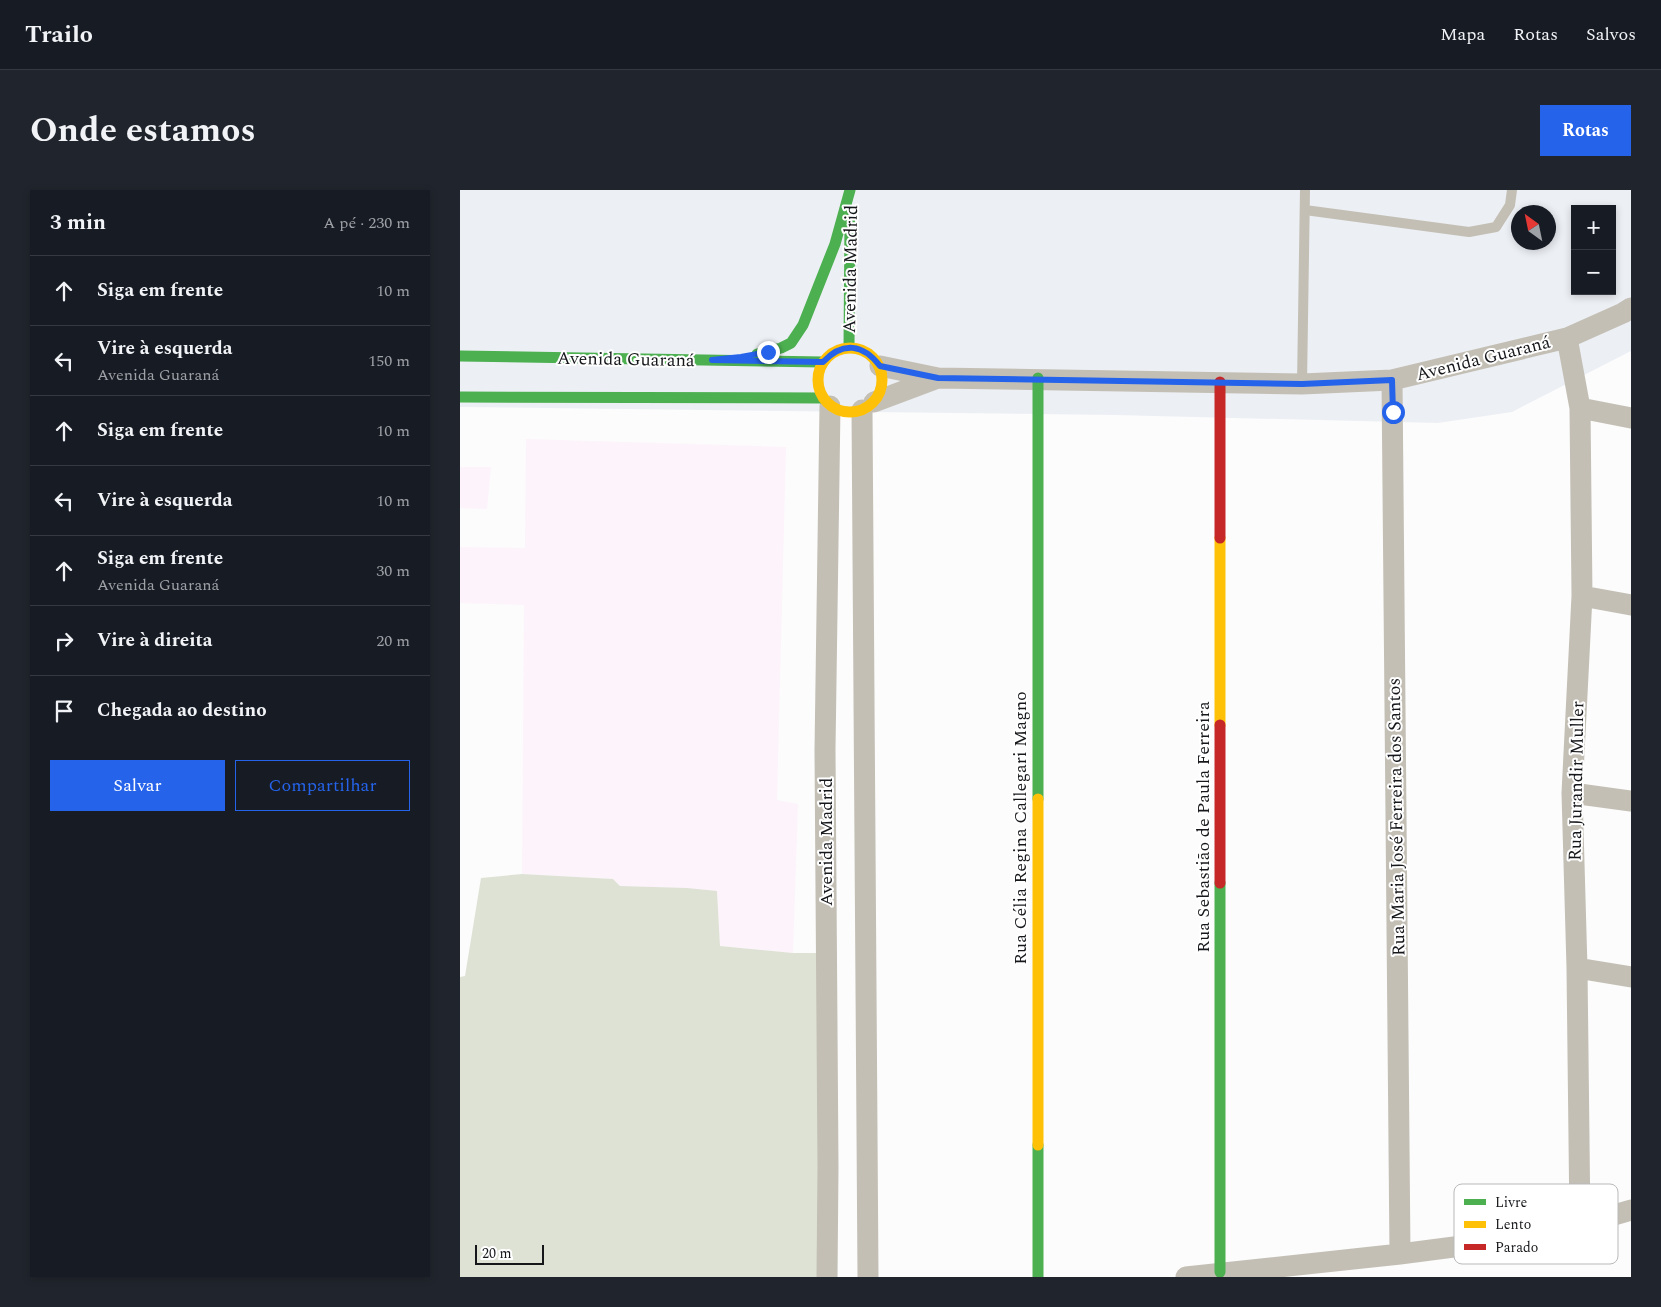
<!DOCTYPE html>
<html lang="pt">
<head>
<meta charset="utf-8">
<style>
  body { margin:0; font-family:Spectral,serif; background:#20242c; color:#f1f3f6 }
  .controls { position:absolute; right:15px; top:15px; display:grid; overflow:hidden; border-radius:0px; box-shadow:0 2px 8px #0003 }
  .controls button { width:45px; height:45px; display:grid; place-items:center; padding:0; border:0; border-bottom:1px solid #363941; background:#171b24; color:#f1f3f6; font:25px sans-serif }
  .compass { position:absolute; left:1051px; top:15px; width:45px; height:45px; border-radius:50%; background:#171b24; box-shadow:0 2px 8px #0003; rotate:327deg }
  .scale { position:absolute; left:15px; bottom:12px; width:69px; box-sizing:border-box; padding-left:5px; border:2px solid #16171a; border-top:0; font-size:14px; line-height:18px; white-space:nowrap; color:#16171a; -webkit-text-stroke:4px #fff; paint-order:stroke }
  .stop { position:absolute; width:15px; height:15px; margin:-11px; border:4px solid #2563eb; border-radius:50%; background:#fff }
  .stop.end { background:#2563eb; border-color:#fff; box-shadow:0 1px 5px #0008 }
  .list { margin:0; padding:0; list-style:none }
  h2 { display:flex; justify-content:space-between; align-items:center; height:65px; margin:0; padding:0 20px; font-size:21px }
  h2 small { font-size:16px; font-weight:400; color:#9ea1a6 }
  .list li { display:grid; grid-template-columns:32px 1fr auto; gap:15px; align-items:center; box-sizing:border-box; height:70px; padding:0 20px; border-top:1px solid #363941 }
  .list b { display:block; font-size:19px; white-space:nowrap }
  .list p { margin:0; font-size:16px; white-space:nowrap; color:#9ea1a6 }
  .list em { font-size:16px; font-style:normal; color:#9ea1a6 }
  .actions { display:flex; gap:10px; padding:15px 20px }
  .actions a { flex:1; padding:11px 0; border:1px solid #2563eb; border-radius:0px; text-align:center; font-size:18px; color:#2563eb }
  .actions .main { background:#2563eb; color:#fff }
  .icon { flex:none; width:28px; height:28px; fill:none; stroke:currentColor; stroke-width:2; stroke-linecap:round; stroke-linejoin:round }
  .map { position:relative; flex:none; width:1171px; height:1087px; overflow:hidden; border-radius:0px }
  header { display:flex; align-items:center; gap:30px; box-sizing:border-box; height:70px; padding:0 25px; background:#171b24; border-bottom:1px solid #363941 }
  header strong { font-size:24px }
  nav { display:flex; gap:28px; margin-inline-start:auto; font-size:18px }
  .intro { display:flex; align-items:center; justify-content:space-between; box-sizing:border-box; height:120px; padding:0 30px }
  h1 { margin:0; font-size:35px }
  .button { padding:12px 22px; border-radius:0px; background:#2563eb; color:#fff; font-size:18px; font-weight:700 }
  main { display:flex; gap:30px; padding:0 30px }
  aside { flex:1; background:#171b24; border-radius:0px; box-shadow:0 2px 8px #0003 }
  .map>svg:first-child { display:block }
</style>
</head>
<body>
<header>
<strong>Trailo</strong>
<nav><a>Mapa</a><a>Rotas</a><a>Salvos</a></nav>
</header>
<div class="intro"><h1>Onde estamos</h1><a class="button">Rotas</a></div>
<main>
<aside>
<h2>3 min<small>A pé · 230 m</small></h2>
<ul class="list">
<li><svg class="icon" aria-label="ahead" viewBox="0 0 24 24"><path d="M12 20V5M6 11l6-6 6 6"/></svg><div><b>Siga em frente</b></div><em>10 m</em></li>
<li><svg class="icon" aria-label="left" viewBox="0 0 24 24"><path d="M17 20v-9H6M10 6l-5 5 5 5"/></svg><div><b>Vire à esquerda</b><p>Avenida Guaraná</p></div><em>150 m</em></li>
<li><svg class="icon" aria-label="ahead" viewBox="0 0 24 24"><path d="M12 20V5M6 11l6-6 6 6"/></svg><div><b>Siga em frente</b></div><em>10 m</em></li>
<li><svg class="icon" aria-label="left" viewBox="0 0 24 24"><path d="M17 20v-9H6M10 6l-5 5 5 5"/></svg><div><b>Vire à esquerda</b></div><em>10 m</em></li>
<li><svg class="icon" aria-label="ahead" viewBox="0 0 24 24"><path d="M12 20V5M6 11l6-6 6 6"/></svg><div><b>Siga em frente</b><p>Avenida Guaraná</p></div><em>30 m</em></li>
<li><svg class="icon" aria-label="right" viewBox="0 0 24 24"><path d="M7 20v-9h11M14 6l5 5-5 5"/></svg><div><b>Vire à direita</b></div><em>20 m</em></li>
<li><svg class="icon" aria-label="arrive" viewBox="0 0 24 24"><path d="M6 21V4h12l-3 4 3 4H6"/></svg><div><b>Chegada ao destino</b></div></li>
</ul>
<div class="actions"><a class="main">Salvar</a><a>Compartilhar</a></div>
</aside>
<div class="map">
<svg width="1171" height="1087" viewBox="0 0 1171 1087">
  <rect width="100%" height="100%" fill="#fcfcfc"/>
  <path fill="#eceff4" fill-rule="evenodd" d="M0,0H1171V161L1052,222L978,233L655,225L0,217ZM1115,19H1152V101H1115ZM1058,22H1088V52H1058Z"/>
  <path fill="#fdf3fb" d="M66,249L326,257L317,610L338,614L333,763L260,756L257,701L226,702L211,698L160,696L153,689L62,684L64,415L0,413V357L65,358Z
    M0,277H31L27,319L0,318Z"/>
  <path fill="#dee2d5" d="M62,684L153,689L160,696L227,698L257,701L260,756L333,763H367L366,1087H0V787L5,786L21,688Z"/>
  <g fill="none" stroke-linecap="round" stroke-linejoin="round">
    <path stroke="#c3bfb5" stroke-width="10" d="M845,20L1009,42L1036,37L1050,15L1052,0
      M842,194L845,0"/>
    <path stroke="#c3bfb5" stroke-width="21" d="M1107,148L1120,218L1122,406L1112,603L1117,778L1120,1035
      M420,176L478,188L842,194L932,190L1107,148L1163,123L1171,118
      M932,190L940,1064
      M414,212L478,188
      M1120,218L1171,228
      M402,220L408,1087
      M1122,406L1171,415
      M1112,603L1171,611
      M1117,778L1171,787
      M367,1087L368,977L365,560L370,216
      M726,1087L940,1064L1071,1047L1120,1035L1171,1020"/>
    <path stroke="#4caf50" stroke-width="11" d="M389,157L390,31
      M297,164L321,158L331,153L343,135L375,54L390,0
      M0,166L363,172
      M578,188V609
      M0,207L363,208
      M760,693V1082
      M578,955V1087"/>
    <path stroke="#ffc107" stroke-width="11" d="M358 190a32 32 0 1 1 64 0a32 32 0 1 1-64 0Z
      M760,348V535
      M578,609V955"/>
    <path stroke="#c62828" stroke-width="11" d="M760,192V348
      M760,535V693"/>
  </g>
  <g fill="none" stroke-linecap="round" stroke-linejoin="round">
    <path stroke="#2563eb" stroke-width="6" d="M308,162L281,167L252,170L363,172C383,151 403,154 420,176L478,188L842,194L932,190L933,222"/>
  </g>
  <g text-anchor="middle" stroke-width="4" stroke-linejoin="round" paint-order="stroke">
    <g font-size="18" fill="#16171a" stroke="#fff">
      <text transform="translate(390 79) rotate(-89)" y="6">Avenida Madrid</text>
      <text transform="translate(1023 168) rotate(-14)" y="6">Avenida Guaraná</text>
      <text transform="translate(166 169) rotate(1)" y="6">Avenida Guaraná</text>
      <text transform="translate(1116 591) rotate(-89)" y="6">Rua Jurandir Muller</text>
      <text transform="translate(936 627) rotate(-91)" y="6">Rua Maria José Ferreira dos Santos</text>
      <text transform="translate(743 637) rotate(-90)" y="6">Rua Sebastião de Paula Ferreira</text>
      <text transform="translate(560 638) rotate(-90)" y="6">Rua Célia Regina Callegari Magno</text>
      <text transform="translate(366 652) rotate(-90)" y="6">Avenida Madrid</text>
    </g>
  </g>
  <rect x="994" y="994" width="164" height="80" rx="8" fill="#fff" stroke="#b9b9ba" stroke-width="1"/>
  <rect x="1004" y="1009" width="22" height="6" fill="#4caf50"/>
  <rect x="1004" y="1031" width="22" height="7" fill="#ffc107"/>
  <rect x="1004" y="1054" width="22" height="6" fill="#c62828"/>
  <g font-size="14" fill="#16171a">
    <text x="1035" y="1017">Livre</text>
    <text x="1035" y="1039">Lento</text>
    <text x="1035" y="1062">Parado</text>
  </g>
</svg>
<div class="controls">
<button>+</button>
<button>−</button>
</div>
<svg class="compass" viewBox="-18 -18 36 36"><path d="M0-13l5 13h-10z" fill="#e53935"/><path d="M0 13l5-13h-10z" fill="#9ea1a6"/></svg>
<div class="scale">20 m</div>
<div class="stop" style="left:933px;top:222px"></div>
<div class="stop end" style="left:308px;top:162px"></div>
</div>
</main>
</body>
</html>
